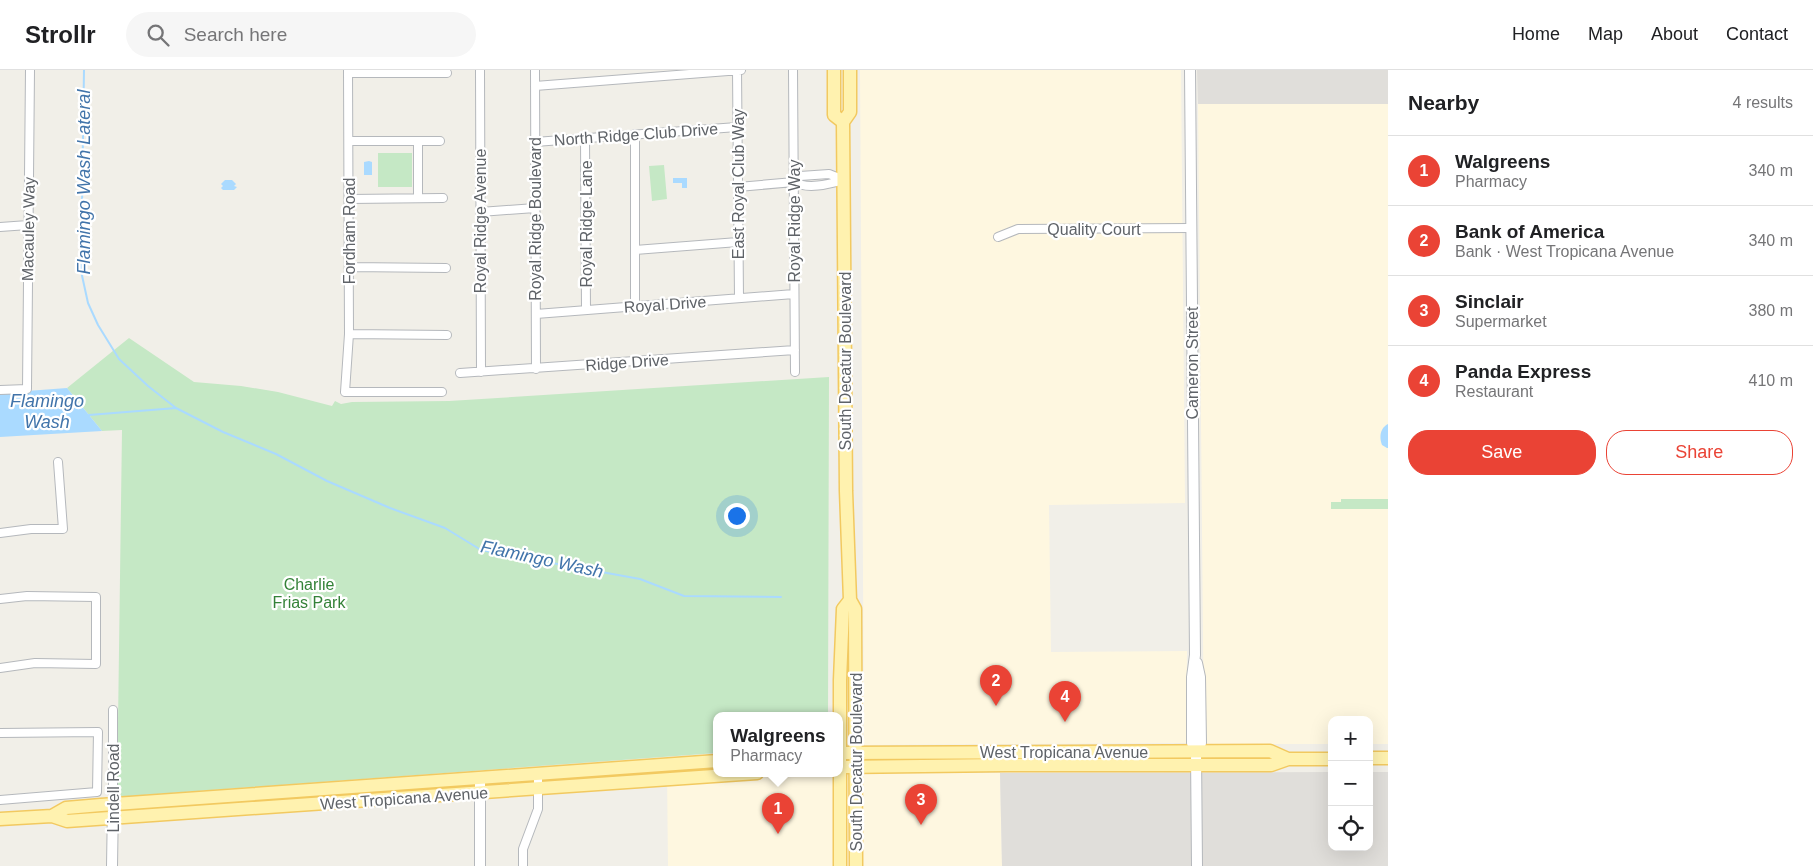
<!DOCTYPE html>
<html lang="en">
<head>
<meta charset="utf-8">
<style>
  body { margin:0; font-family:Arial,sans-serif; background:#f6f6f6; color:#202124 }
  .controls { position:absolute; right:15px; bottom:15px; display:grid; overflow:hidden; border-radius:10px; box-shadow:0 5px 20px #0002 }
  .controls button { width:45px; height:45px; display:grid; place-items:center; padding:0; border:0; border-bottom:1px solid #e0e0e0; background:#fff; color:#202124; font:25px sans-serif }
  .you { position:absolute; left:736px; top:445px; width:18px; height:18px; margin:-12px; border:4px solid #fff; border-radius:50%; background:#1a73e8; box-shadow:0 0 0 8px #1a73e833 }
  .badge { display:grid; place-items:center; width:32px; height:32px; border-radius:50%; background:#ea4335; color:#fff; font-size:16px; font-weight:700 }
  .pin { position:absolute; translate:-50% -41px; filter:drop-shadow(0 1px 2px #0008) }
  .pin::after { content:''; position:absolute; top:26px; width:18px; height:15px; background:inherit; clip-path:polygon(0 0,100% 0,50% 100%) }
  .popup { position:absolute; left:713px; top:642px; width:130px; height:65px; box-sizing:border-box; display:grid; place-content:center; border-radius:10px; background:#fff; filter:drop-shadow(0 1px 4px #0005); font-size:16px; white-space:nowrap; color:#757577 }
  .popup b { font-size:19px; color:#202124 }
  .popup::after { content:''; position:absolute; left:50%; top:100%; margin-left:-10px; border:10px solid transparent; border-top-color:#fff }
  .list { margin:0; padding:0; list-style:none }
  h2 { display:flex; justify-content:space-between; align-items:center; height:65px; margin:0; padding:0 20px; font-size:21px }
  h2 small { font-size:16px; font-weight:400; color:#757577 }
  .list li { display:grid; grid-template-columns:32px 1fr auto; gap:15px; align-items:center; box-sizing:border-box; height:70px; padding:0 20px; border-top:1px solid #e0e0e0 }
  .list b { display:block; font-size:19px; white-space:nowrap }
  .list p { margin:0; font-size:16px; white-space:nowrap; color:#757577 }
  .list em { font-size:16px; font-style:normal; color:#757577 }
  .actions { display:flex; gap:10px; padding:15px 20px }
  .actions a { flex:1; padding:11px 0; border:1px solid #ea4335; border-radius:20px; text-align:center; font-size:18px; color:#ea4335 }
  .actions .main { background:#ea4335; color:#fff }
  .icon { flex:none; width:28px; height:28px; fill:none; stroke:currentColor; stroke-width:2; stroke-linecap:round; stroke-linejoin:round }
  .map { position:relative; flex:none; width:1388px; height:796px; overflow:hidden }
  header { display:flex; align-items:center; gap:30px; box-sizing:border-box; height:70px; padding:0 25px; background:#fff; border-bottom:1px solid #e0e0e0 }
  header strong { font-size:24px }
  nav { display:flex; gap:28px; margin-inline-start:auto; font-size:18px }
  .search { width:350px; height:45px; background:#f6f6f6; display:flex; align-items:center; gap:12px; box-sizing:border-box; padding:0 18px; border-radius:28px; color:#757577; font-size:19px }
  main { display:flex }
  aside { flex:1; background:#fff }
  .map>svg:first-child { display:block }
</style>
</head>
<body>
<header>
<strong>Strollr</strong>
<div class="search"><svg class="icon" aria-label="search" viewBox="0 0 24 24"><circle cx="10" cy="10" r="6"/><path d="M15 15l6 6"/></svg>Search here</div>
<nav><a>Home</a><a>Map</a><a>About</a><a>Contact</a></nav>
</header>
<main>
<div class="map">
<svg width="1388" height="796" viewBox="0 0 1388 796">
  <rect width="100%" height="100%" fill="#f1efe8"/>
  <path fill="#fef7e0" d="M860,0H1181L1185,433L1049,435L1051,582L1187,581L1186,673L864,675Z
    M1198,34H1388V674H1369V650H1332V674H1204Z
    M667,701L1000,703L1002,796H668Z"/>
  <path fill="#e0deda" d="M1197,0H1388V34H1198Z
    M1332,702V777H1369V702H1388V796H1002L1000,703Z"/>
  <path fill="#c5e8c5" d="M378,83H412V117H378Z
    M664,95L667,129L652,131L649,96Z
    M129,268L194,312L241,316L278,322L332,336L335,331L341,334L352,332L449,331L829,307L828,645H717V683L117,727L122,360L102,361L67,318Z
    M1341,429H1388V439H1331V432H1341Z"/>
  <path fill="#aadaff" d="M369,91L372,92V105H364V92Z
    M673,108H687V118H682V113H673Z
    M225,110H232L236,114L234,116L237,117L234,120H223L221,118L223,116L221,114Z
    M67,318L102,361L0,367V323Z
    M1388,354V378H1387L1382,375C1379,367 1380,358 1388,354Z"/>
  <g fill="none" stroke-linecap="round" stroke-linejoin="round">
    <path stroke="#aadaff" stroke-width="2" d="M84,0L81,201L88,233L98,255L119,289L148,316L176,338
      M89,345L176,338L223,362L276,384L327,411L390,438L445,458L481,480L640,509L684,526L781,527"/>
    <defs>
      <path id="minor" d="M348,0L349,264L345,322H442
        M480,0L481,302
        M535,0L536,299
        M737,0L739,228
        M793,0L795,302
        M348,3H447
        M535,16L741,0
        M635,64V236
        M585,68L586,240
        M349,71H440
        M418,71V128
        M535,72L737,57
        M794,112L800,106L829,104L844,110
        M794,112C808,120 829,114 844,110
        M738,117L794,112
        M349,129L443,128
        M480,142L535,138
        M0,157L28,155
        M998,167L1018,159L1191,158
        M635,180L738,172
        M349,197L446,198
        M536,244L794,224
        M349,264L447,265
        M460,303L795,280
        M0,320L27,319L30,0
        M0,463L31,459H63L58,392
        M0,529L27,526L96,527V594L35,593L0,598
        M0,663L98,662L97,722L0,730
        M113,734V640
        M523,796V779L538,739V703"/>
      <path id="tertiary" d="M1190,0L1195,585L1192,607V673L1196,682L1197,796
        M1196,682L1201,673L1200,607L1197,593
        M112,796L113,734
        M480,796V708"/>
      <path id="primary" d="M834,0V45L843,52
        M850,0V42L843,52L846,421L850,530L855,539L856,796
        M839,683L1270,681L1288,689
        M1369,688H1388
        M839,697L1006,695H1271L1288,689H1332
        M52,746L67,751L757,703
        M0,749L52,746L66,738L101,735L717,691
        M840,796V610L843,539L850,530"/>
    </defs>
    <use href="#minor" stroke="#b5b8bc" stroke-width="10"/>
    <use href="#tertiary" stroke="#b5b8bc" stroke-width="12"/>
    <use href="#primary" stroke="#f2c960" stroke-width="15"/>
    <use href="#minor" stroke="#fff" stroke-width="8"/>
    <use href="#tertiary" stroke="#fff" stroke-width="10"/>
    <use href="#primary" stroke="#fff2af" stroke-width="12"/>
  </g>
  <g text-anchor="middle" stroke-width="4.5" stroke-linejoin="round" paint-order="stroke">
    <g font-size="16" fill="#5f6368" stroke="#fff">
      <text transform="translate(636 64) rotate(-4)" y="6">North Ridge Club Drive</text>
      <text transform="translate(738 114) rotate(-90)" y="6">East Royal Club Way</text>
      <text transform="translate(535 149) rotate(-90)" y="6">Royal Ridge Boulevard</text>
      <text transform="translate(480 151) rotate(-90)" y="6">Royal Ridge Avenue</text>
      <text transform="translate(794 151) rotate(-90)" y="6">Royal Ridge Way</text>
      <text transform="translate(586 154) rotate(-90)" y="6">Royal Ridge Lane</text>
      <text transform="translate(28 159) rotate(-89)" y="6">Macauley Way</text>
      <text x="1094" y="165">Quality Court</text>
      <text transform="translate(349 161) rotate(-90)" y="6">Fordham Road</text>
      <text transform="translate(665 234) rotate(-4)" y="6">Royal Drive</text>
      <text transform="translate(845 291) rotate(-90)" y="6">South Decatur Boulevard</text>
      <text transform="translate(627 292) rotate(-4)" y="6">Ridge Drive</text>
      <text transform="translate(1192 293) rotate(-90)" y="6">Cameron Street</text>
      <text x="1064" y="688">West Tropicana Avenue</text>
      <text transform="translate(856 692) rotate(-90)" y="6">South Decatur Boulevard</text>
      <text transform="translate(113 718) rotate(-90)" y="6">Lindell Road</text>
      <text transform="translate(404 728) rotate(-4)" y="6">West Tropicana Avenue</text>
    </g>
    <g font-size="16" fill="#348238" stroke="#fff">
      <text x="309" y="520">Charlie<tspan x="309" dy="18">Frias Park</tspan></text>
    </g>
    <g font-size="18" font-style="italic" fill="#4174aa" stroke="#fff">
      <text transform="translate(84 112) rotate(-90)" y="6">Flamingo Wash Lateral</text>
      <text x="47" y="337">Flamingo<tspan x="47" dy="21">Wash</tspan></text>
      <text transform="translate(542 489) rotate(12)" y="6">Flamingo Wash</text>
    </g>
  </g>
</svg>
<div class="controls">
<button>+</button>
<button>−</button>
<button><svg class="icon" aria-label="locate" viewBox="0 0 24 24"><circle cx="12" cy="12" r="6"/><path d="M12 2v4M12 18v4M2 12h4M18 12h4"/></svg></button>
</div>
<div class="you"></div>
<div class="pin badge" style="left:778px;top:764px">1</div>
<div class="popup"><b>Walgreens</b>Pharmacy</div>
<div class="pin badge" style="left:996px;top:636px">2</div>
<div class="pin badge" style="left:921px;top:755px">3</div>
<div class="pin badge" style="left:1065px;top:652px">4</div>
</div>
<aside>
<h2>Nearby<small>4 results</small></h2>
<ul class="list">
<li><span class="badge">1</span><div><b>Walgreens</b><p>Pharmacy</p></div><em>340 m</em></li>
<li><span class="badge">2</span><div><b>Bank of America</b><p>Bank · West Tropicana Avenue</p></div><em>340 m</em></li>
<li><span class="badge">3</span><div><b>Sinclair</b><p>Supermarket</p></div><em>380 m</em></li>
<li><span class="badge">4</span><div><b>Panda Express</b><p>Restaurant</p></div><em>410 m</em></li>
</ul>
<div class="actions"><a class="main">Save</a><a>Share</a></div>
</aside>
</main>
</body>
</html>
